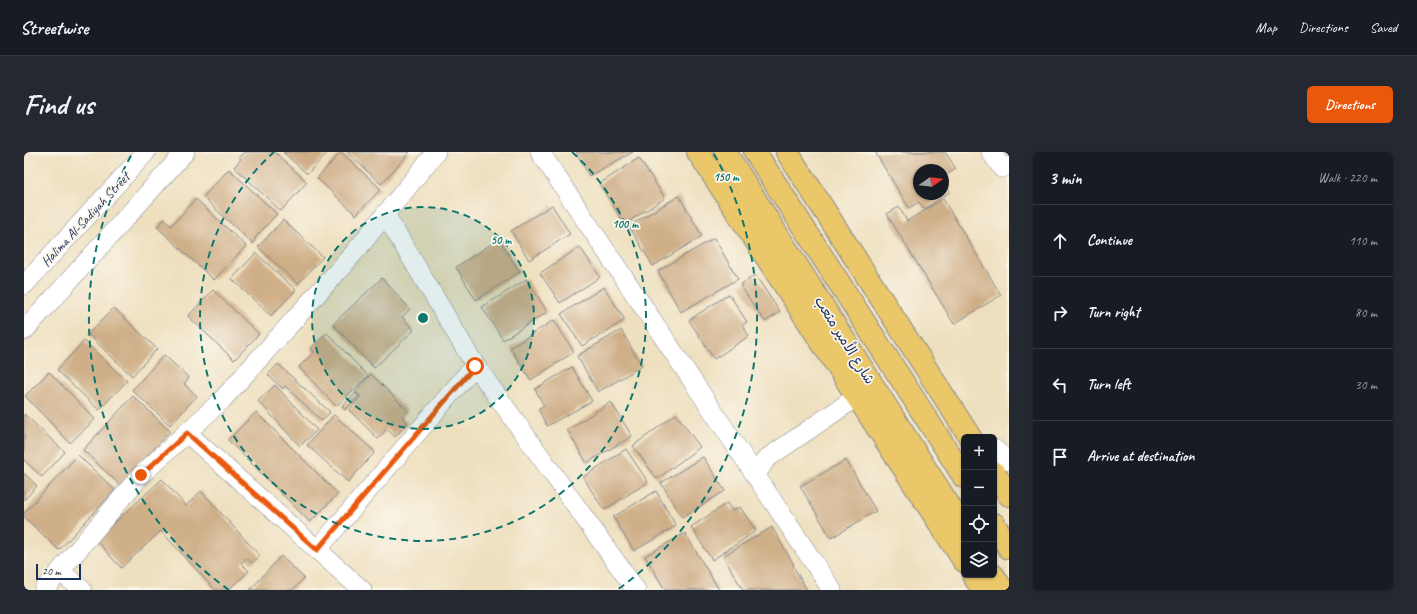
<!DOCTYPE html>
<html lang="en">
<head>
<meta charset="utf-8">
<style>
  body { margin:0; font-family:Caveat,"Playpen Sans Arabic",sans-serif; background:#242831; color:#f1f3f6 }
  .controls { position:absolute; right:12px; bottom:12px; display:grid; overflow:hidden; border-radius:6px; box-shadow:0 1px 3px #0004 }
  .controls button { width:36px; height:36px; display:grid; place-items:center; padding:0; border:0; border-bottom:1px solid #363941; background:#171b24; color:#f1f3f6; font:20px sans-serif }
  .compass { position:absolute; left:889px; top:12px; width:36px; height:36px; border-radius:50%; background:#171b24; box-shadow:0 1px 3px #0004; rotate:76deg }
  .scale { position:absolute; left:12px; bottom:10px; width:45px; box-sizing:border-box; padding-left:4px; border:2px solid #1b2f5e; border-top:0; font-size:11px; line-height:14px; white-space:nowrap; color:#1b2f5e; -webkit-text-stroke:3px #fbf7ec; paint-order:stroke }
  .stop { position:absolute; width:12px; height:12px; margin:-9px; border:3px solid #ea580c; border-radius:50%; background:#fff }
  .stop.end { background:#ea580c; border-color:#fff; box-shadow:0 1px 4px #0008 }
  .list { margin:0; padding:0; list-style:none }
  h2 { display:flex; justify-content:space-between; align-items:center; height:52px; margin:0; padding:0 16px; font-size:17px }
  h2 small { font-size:13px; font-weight:400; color:#9ea1a6 }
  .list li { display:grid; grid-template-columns:26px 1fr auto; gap:12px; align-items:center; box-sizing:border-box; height:72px; padding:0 16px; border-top:1px solid #363941 }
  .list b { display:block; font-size:15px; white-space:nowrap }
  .list em { font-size:13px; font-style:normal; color:#9ea1a6 }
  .icon { flex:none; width:22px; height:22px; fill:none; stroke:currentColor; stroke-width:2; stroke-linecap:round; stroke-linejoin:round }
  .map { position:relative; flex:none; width:985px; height:438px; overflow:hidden; border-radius:6px }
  header { display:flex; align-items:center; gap:24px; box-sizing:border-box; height:56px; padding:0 20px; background:#171b24; border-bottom:1px solid #363941 }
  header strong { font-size:19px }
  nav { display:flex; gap:22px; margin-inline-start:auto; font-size:14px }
  .intro { display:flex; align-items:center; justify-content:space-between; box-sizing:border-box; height:96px; padding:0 24px }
  h1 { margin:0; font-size:28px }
  .button { padding:10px 18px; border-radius:6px; background:#ea580c; color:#fff; font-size:14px; font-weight:700 }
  main { display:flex; gap:24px; padding:0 24px }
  aside { flex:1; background:#171b24; border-radius:6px; box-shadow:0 1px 3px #0004 }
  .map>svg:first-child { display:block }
</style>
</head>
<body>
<header>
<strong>Streetwise</strong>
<nav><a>Map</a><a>Directions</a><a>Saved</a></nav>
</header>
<div class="intro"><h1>Find us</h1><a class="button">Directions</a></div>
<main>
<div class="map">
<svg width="985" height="438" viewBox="0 0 985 438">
  <rect width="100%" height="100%" fill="#fbf7ec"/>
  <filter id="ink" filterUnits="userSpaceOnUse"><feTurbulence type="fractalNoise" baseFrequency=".025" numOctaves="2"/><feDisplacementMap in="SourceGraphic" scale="8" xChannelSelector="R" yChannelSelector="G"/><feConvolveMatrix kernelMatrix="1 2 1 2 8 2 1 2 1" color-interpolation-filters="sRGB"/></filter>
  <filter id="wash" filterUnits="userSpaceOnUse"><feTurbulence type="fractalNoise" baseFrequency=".012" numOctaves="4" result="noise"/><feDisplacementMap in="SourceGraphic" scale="16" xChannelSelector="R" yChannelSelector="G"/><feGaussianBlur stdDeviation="0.9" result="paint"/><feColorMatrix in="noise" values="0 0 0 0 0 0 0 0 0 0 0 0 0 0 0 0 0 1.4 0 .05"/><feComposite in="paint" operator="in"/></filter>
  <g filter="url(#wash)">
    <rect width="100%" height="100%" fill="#eedfbe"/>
    <g id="blocks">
      <path fill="#cfaf88" d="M220,0H251L283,30L257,59L210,15L217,7L215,5Z
        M259,0H304L284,21H282Z
        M317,0L357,37L332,63L293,26Z
        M323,0H386L357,32Z
        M552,0H609L565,24Z
        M851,0H921L932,17L919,25V18H895V42H919V30L926,40L900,57L895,50L885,56Z
        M615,6L641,46L601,72L575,32Z
        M205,17L253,62L232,85L229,92L179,45Z
        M655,44L678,84L629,114L605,74Z
        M172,47L222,94L190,128L133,75L140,67L147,74Z
        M919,47L977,143L930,172L863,62L875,55L883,69Z
        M528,53L546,82L505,108L487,79Z
        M259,68L299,105L274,132L234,95Z
        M690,86L714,127L657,160L634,119Z
        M475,87L496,120L452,148L432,115Z
        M556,95L576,125L536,151L516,121Z
        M232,101L272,138L247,164L208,127Z
        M731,123L756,160L741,170L716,133Z
        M358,126L386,157L378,165L390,178L350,216L309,172Z
        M503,127L523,160L479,188L458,155Z
        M580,135L601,168L558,194L537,162Z
        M189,138L235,182L210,208L164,164Z
        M705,142L723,170L718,173L725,184L690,207L665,168Z
        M90,156L133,197L108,224L64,182Z
        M530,168L550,200L507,228L486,196Z
        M597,178L618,214L574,240L553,204Z
        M303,181L344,224L312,254L275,215L290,200L287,196Z
        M60,189L103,229L75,258L33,218Z
        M140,203L165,226L160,232L173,244L146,273L108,238Z
        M254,212L306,260L298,269L261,234L259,237L244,223Z
        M548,215L568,249L523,274L514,257L520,254L511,237Z
        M25,220L71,267L46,291L1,244Z
        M347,222L384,259L378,265L384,271L371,285L363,277L354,287L325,258L337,245L331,239Z
        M251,233L293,278L276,294L234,249Z
        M332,241L335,245L321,258L318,254Z
        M109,244L146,279L96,333L59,298Z
        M587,250L608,284L563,311L543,278Z
        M232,260L314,342L286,370L204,288Z
        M0,262L41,300L18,325L0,308Z
        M652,262L676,295L633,327L609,294Z
        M310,263L351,300L324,330L283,293Z
        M602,297L624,330L580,358L559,325Z
        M54,303L91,338L35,398L0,365V361Z
        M679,305L701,339L658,365L637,331Z
        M822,308L852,359L807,386L776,334Z
        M0,321L13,334L0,348Z
        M138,327L162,354L177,339L236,404L228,411L223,406L217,411L225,419L204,438H191L137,379L97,416L72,388Z
        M632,339L652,374L610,399L589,365Z
        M703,351L708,359L716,355L732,379L688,408L667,375Z
        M748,375L770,413L769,414L783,438H719L699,404Z
        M661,381L695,438H641L621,404Z
        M257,404L280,426L269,438H226Z"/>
    </g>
  </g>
  <g filter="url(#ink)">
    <use href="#blocks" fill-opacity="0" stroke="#84878e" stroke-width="1"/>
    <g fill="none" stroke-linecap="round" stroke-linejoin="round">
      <defs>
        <path id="minor" d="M516,0L808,438
          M967,0L978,16L985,14
          M361,62L451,213L612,438
          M0,133L122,0
          M0,179L161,0
          M163,281L338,438
          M970,297L985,309
          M732,323L742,307L834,244
          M293,398L451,213
          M36,419L58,438
          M20,438L117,323L198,248L330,101L412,0"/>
        <path id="major" d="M674,0L940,409
          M701,0L940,377
          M731,0L940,325
          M763,0L946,285
          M970,321L985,343
          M970,372L985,396
          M949,423L959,438
          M969,423L979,438"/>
      </defs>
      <use href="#minor" stroke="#84878e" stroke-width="20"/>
      <use href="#major" stroke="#84878e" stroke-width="24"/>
      <use href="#minor" stroke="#fff" stroke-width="19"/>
      <use href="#major" stroke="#eac769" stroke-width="22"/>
    </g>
  </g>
  <g fill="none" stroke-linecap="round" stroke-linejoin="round" filter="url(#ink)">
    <path stroke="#ea580c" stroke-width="5" d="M117,323L163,281L293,398L451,214"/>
  </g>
  <circle cx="399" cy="166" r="111" fill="#0f766e" fill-opacity=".12"/>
  <g fill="none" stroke="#0f766e" stroke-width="2" stroke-dasharray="7 5">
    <circle cx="399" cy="166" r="111"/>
    <path d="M548 0A223 223 0 1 1 250 0"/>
    <path d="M205 438A334 334 0 0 1 108 2M690 2A334 334 0 0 1 593 438"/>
  </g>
  <g text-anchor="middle" stroke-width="3.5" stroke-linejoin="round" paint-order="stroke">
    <g font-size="14" fill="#1b2f5e" stroke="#fbf7ec">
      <text transform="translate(61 67) rotate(-47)" y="5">Halima Al-Sadiyah Street</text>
      <text transform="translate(821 188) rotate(58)" y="5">شارع الأمير متعب</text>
    </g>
  </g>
  <circle cx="399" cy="166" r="6" fill="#0f766e" stroke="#fbf7ec" stroke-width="2"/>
  <g font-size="12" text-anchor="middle" font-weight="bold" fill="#0f766e" stroke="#fbf7ec" stroke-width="3.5" stroke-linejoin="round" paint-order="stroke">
    <text x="702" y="29">150 m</text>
    <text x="601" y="76">100 m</text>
    <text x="477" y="92">50 m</text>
  </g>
</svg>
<div class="controls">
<button>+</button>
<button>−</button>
<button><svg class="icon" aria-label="locate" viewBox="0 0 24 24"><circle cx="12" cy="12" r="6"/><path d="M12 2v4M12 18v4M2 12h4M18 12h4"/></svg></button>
<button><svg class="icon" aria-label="layers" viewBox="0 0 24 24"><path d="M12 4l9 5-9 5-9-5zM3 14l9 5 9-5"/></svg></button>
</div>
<svg class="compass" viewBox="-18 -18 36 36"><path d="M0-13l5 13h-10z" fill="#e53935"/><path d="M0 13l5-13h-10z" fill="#9ea1a6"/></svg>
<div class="scale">20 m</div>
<div class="stop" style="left:451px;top:214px"></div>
<div class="stop end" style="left:117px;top:323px"></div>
</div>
<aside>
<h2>3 min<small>Walk · 220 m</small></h2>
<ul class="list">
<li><svg class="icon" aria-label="ahead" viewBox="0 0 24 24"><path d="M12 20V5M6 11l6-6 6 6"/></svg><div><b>Continue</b></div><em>110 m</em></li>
<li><svg class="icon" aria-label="right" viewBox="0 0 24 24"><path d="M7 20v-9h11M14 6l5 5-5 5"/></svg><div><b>Turn right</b></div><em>80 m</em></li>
<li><svg class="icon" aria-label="left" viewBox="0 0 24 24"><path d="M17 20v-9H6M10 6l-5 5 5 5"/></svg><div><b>Turn left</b></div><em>30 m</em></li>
<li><svg class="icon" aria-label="arrive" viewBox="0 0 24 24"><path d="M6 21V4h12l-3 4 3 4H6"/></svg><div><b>Arrive at destination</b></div></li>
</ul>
</aside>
</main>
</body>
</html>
